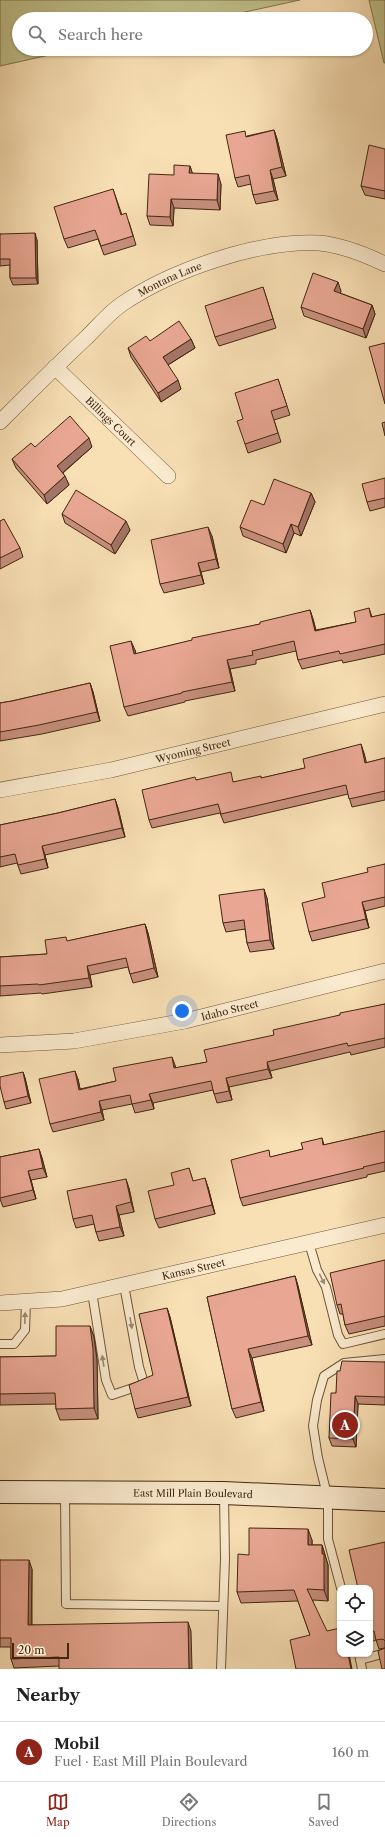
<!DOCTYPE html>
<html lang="en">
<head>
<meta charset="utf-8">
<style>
  body { margin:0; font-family:"Libre Caslon Text",serif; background:#f2f2f2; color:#222 }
  .controls { position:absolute; right:12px; bottom:12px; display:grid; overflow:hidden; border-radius:8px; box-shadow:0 1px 3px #0004 }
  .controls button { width:36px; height:36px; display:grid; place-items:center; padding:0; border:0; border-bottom:1px solid #e0e0e0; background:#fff; color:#222; font:20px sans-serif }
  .scale { position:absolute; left:12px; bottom:10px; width:57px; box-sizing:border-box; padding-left:4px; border:2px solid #432710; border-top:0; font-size:11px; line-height:14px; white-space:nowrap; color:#432710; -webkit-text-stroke:3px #faeace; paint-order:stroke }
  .you { position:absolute; left:182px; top:1011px; width:14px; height:14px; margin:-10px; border:3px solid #fff; border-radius:50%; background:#1a73e8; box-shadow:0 0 0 6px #1a73e833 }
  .badge { display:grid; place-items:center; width:26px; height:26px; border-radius:50%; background:#8f2418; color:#fff; font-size:13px; font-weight:700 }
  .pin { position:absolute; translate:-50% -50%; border:2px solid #fff; box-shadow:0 1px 4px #0006 }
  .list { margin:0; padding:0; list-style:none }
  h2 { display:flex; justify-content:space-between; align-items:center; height:52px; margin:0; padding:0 16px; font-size:17px }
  h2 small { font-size:13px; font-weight:400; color:#767676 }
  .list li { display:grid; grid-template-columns:26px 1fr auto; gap:12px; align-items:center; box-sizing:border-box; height:60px; padding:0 16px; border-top:1px solid #e0e0e0 }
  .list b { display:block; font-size:15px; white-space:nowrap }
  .list p { margin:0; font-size:13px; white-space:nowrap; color:#767676 }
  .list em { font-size:13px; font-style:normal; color:#767676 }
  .icon { flex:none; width:22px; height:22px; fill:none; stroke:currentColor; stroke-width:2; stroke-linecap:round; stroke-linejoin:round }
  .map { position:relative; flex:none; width:385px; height:1669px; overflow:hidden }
  .search { position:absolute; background:#fff; box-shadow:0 1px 3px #0004; left:12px; right:12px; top:12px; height:44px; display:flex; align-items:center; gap:10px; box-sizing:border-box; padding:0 14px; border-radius:22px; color:#767676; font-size:15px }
  .sheet { height:112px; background:#fff }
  nav { display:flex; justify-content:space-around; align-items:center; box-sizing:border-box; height:56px; border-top:1px solid #e0e0e0; background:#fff; font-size:11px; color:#767676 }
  nav a { display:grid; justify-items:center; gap:2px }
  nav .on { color:#8f2418 }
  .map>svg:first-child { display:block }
</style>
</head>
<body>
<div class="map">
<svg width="385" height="1669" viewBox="0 0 385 1669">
  <rect width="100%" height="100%" fill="#f8dfb4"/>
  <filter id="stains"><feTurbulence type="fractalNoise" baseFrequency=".005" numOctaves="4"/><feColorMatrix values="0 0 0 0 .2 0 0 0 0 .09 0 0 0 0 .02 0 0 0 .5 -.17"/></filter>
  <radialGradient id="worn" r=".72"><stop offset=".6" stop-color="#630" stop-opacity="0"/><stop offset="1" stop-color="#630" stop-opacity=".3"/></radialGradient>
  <path fill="#c0c18b" stroke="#82744e" d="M0,0H300L213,19H19V49H76L0,66Z
    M369,0H385V63H384Z"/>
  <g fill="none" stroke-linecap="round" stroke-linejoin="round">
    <defs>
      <path id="lane" d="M309,1243L317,1270L326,1287L338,1335L343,1344L385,1334
        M92,1292L106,1380L112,1395L139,1386L144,1383L139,1367L124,1285
        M0,1344H14L25,1330L26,1302
        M65,1494L66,1604L223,1606
        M341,1588L328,1539V1499L318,1458L313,1426L317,1400L324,1376L344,1363L385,1359
        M359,1654L362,1669
        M360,1660L385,1653
        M221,1669L225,1559L224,1494"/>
      <g id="street">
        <path id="s1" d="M55,367L168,476"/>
        <path id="s2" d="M0,422C29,393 57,365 87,337C98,326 109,313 122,304C172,270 258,240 319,243C342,245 364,254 385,264"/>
        <path id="s3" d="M0,790L111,770L385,704"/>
        <path id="s4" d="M0,1045L74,1041L185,1021L385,971"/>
        <path id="s5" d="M0,1303L62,1299L385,1225"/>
      </g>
      <g id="secondary">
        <path id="s6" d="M0,1492L224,1493L385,1500"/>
      </g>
    </defs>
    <use href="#lane" stroke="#705539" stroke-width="10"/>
    <use href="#street" stroke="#705539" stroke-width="16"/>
    <use href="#secondary" stroke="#432710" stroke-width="24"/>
    <use href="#lane" stroke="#faeace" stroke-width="8"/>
    <use href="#street" stroke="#faeace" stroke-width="15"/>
    <use href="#secondary" stroke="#faeace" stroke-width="22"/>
  </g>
  <path fill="#c8907e" stroke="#432710" d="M274,130L277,139L286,176L273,179L278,200L256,204L253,195L251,184L238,187L235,178L247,136Z
    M385,149V199L365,195L361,186Z
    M190,166L192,173L221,184L220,210L174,208L173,226L150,225L147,216L174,175Z
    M113,189L122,215L129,222L136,245L104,255L98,239L68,248L64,239Z
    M0,234L37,240L38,284L13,285L10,278V265L0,266Z
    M263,287L276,328L219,346L215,337Z
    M341,291L340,293L372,305L375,314L366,338L304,316L301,307Z
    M191,339L195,348L168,365L181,389L161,402L131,357L128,348L150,341Z
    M278,379L290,415L274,420L281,442L248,453L245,444Z
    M35,447H92L63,473L69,485L47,504L16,468L12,459Z
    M385,478V507L370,511L367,502Z
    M311,493L315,502L301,536L294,533L286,553L243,536L240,527L264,505Z
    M62,514L130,530L115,554L65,523Z
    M0,521L20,548L23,557L0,569Z
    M212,536L219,568L201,572L204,584L164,593L160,584Z
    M369,608L372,617L385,614V654L343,663L342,660L302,669L298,660L296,651L256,660V664L230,669L235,691L185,701V702L128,716L124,707L135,650L136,654L260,624L310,610L313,619L316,630L356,622Z
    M90,683L93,692L100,721L42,734L0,741V703L12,701Z
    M364,753L366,763L385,758V800L352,807L348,794L224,823L220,813L152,828L149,820L196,780L234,782L262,778L305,768Z
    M115,799L118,808L125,837L45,855L48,868L21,874L17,863L0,867V825L58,813Z
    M385,864V906L365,911L369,928L312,941L309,932L325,897L368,872Z
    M267,898L274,949L250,952L247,943L245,929L226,932L223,923Z
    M145,924L148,933L158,977L133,983L130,974L128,967L90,975L92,987L42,994L41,993L0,996V957L47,954L68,941Z
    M385,1004V1047L351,1055L350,1052L270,1071L272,1078L229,1087L232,1100L217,1103L213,1090L153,1103L154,1109L135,1113L132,1104L102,1110L104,1120L53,1132L50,1124L78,1079L80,1089L116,1081L175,1065L176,1068L207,1062L274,1035L340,1015Z
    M23,1072L25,1078L31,1103L6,1109L4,1102Z
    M385,1131V1171L367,1175V1177L243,1206L240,1198L271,1157L303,1149L322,1138L324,1145Z
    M39,1149L42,1158L47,1177L31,1180L36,1199L3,1207L0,1199V1157Z
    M189,1168L193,1181L208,1187L215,1214L159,1228L155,1219L174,1185Z
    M129,1188L134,1212L119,1215L124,1236L99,1241L96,1232L94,1224L76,1228L73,1219Z
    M385,1260V1326L349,1334L345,1325L343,1314H340L337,1305Z
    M295,1276L298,1286L312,1345L252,1358L264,1411L236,1418L232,1409L207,1297Z
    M167,1308L170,1317L191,1406L138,1418L135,1409L153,1375Z
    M90,1326L94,1337L97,1360L98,1419L60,1420L56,1409V1404L0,1405V1357L56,1356Z
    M385,1362V1405L358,1404L356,1447L332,1446L329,1438L336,1393L340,1371Z
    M312,1540V1545H322L328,1565V1601L313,1600L310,1635L298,1601L241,1603L237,1592L249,1555Z
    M385,1542V1648L379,1649L376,1640L371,1642L370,1639V1588Z
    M0,1560L32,1569V1625L191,1631L59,1666L14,1668L11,1659V1647H0Z"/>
  <path fill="#a37567" stroke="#432710" d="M274,130L277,139L286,176L282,167Z
    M190,166L193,175L189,173Z
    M270,170L273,179L278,200L274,191Z
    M218,174L221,184L220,210L217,200Z
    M171,199L174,208L173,226L170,217Z
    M35,233L37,240L38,284L36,278Z
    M338,282L341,291L338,300L334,291Z
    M372,305L375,314L366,338L363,329Z
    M191,339L195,348L166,366L163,357Z
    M178,380L181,389L161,402L158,393Z
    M89,438L92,447L60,475L57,466Z
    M65,476L69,485L47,504L44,495Z
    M311,493L315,502L301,536L298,527Z
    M126,521L130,530L115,554L111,545Z
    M291,524L294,533L286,553L283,544Z
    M208,527L212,536L219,568L216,559Z
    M198,563L201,572L204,584L201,575Z
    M310,610L313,619L318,640L315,631Z
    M131,641L135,650L138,663L134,654Z
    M227,660L230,669L235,691L232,682Z
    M90,683L93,692L100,721L97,712Z
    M361,744L364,753L369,772L365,763Z
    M115,799L118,808L125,837L122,828Z
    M42,846L45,855L48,868L45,859Z
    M264,889L267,898L274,949L270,940Z
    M362,902L365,911L369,928L366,919Z
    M145,924L148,933L158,977L154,968Z
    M87,966L90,975L92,987L89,978Z
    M172,1057L175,1065L177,1077L174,1068Z
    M267,1062L270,1071L272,1078L268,1069Z
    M75,1071L78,1079L82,1098L79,1090Z
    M23,1072L25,1078L31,1103L28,1096Z
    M226,1078L229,1087L232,1100L229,1091Z
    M149,1094L153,1103L154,1109Z
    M99,1101L102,1110L104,1120L101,1112Z
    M39,1149L42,1158L47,1177L43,1168Z
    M28,1171L31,1180L36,1199L33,1190Z
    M205,1178L208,1187L215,1214L212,1205Z
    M126,1179L129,1188L134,1212L131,1202Z
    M116,1206L119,1215L124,1236L120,1227Z
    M295,1276L298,1286L312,1345L308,1336Z
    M167,1308L170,1317L191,1406L188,1397Z
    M90,1326L94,1337L97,1360L98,1419L94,1408Z
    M248,1349L252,1358L264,1411L261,1402Z
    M355,1396L358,1404L356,1447L353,1439Z
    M308,1529L312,1540V1556L308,1545Z
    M322,1545L328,1565V1601L324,1590L322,1554Z
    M29,1560L32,1569L31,1634L28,1625Z
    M188,1622L191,1631L192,1669H189Z
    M348,1654H349L352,1669H351Z"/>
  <path fill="#e9a793" stroke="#432710" d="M274,130L282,167L270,170L274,191L253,195L249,175L235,178L226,135L245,131L246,137Z
    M369,145L385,149V191L361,186Z
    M174,165L190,166L189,173L218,174L217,200L171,199L170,217L147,216L149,174L174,175Z
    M113,189L121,215L126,213L133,236L101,246L95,230L64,239L54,207Z
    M35,233L36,278H10V259H0V234Z
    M313,273L338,282L334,291L372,305L363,329L301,307Z
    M263,287L273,319L215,337L205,306Z
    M179,321L191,339L163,357L178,380L158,393L128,348L146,336L150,341Z
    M385,343V404L369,347Z
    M278,379L287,406L271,411L278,433L245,444L237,421L243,419L235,393Z
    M70,416L89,438L57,466L65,476L44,495L12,459L31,443L35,447Z
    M385,422V436L382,423Z
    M385,478V498L367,502L362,484Z
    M274,479L311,493L298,527L291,524L283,544L240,527L251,500L264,505Z
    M76,490L126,521L111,545L62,514Z
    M4,519L20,548L0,558V521Z
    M208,527L216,559L198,563L201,575L160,584L151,540Z
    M369,608L371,617L385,614V644L340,654L339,651L298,660L294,641L252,651L253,655L227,660L232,682L182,692V693L124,707L110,646L131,641L134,654L192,640V638L260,624V622L310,610L315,631L356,622L354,612Z
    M90,683L97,712L39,725L0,732V703L12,701Z
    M361,744L365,763L385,758V791L349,799L346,785L221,814L218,804L149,820L142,790L195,777L196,780L231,772L233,782L261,776V778L305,768L303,759Z
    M115,799L122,828L42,846L45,859L18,865L15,854L0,857V825L58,813Z
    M385,864V897L362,902L366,919L309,932L302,903L325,897L322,883L368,872L367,868Z
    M264,889L270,940L247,943L244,920L223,923L219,895Z
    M145,924L154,968L130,974L126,958L87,966L89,978L39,985L38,984L0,986V957L47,954L45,940L66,937L67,941Z
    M385,1004V1038L348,1046L347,1043L267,1062L268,1069L226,1078L229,1091L214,1094L211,1081L149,1094L151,1100L132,1104L130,1095L99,1101L101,1112L50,1124L39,1079L75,1071L79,1090L116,1081L113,1068L172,1057L174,1068L207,1062L204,1050L274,1035L273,1030L340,1015V1013Z
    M23,1072L28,1096L4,1102L0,1086V1077Z
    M385,1131V1162L363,1167L364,1168L240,1198L231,1160L269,1150L270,1157L303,1149L301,1143L322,1138L323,1145Z
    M39,1149L43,1168L28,1171L33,1190L0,1198V1157Z
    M189,1168L193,1181L205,1178L212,1205L155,1219L148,1191L174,1185L171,1173Z
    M126,1179L131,1202L116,1206L120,1227L96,1232L92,1215L73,1219L67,1191Z
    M385,1260V1316L345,1325L341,1304L337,1305L330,1273Z
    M295,1276L308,1336L248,1349L261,1402L232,1409L207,1297Z
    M167,1308L188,1397L135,1409L129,1385L153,1375L139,1314Z
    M56,1326H90L93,1349L94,1408L56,1409L55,1393L0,1394V1357L56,1356Z
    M342,1361L385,1362V1397L355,1396L353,1439L329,1438L331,1393H336L337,1371H340Z
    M249,1528L308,1529V1545H322V1554H324V1590L307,1589L327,1631L340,1628V1654H348L351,1669H296L290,1640L310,1635L294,1590L237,1592L238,1554L249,1555Z
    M385,1542V1641L383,1639L376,1640L374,1631L370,1632V1588H358L349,1550Z
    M0,1560H29L28,1625L188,1622L189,1669H59V1657L11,1659V1638H0Z
    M385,1648V1669H382L378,1651Z"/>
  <defs><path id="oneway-solid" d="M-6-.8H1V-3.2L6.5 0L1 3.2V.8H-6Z"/></defs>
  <g fill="#9e886f">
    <use href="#oneway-solid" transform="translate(322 1279) rotate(64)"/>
    <use href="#oneway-solid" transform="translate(25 1318) rotate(-88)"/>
    <use href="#oneway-solid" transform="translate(131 1323) rotate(80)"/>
    <use href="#oneway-solid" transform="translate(103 1361) rotate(-99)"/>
  </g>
  <g text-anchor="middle" stroke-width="3" stroke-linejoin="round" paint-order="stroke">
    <g font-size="10" fill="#432710" stroke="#faeace">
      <text dy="4" stroke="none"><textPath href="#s2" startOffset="224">Montana Lane</textPath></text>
      <text dy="4" stroke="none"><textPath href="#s1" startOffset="78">Billings Court</textPath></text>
      <text dy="4" stroke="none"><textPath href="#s3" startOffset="197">Wyoming Street</textPath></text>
      <text dy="4" stroke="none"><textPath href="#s4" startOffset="233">Idaho Street</textPath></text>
      <text dy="4" stroke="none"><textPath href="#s5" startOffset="197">Kansas Street</textPath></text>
      <text dy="4" stroke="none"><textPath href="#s6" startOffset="193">East Mill Plain Boulevard</textPath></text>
    </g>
  </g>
  <rect width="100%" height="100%" filter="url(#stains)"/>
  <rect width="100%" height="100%" fill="url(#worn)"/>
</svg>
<div class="controls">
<button><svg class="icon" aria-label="locate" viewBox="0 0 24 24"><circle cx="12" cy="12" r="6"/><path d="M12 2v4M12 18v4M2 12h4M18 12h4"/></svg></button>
<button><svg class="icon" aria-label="layers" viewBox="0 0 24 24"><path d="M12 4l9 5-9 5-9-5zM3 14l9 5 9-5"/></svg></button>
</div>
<div class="scale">20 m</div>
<div class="you"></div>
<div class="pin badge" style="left:345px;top:1425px">A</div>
<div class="search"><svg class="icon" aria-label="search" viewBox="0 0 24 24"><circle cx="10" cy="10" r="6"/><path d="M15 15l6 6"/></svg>Search here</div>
</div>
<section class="sheet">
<h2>Nearby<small></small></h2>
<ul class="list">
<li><span class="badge">A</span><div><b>Mobil</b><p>Fuel · East Mill Plain Boulevard</p></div><em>160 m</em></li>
</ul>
</section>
<nav>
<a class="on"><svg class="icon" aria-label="map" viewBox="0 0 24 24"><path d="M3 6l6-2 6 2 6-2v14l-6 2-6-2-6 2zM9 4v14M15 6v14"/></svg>Map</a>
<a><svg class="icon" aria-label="directions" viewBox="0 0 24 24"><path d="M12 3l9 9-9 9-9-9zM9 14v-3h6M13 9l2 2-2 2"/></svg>Directions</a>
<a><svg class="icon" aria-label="saved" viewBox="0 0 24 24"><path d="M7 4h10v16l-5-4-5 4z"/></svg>Saved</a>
</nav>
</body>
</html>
